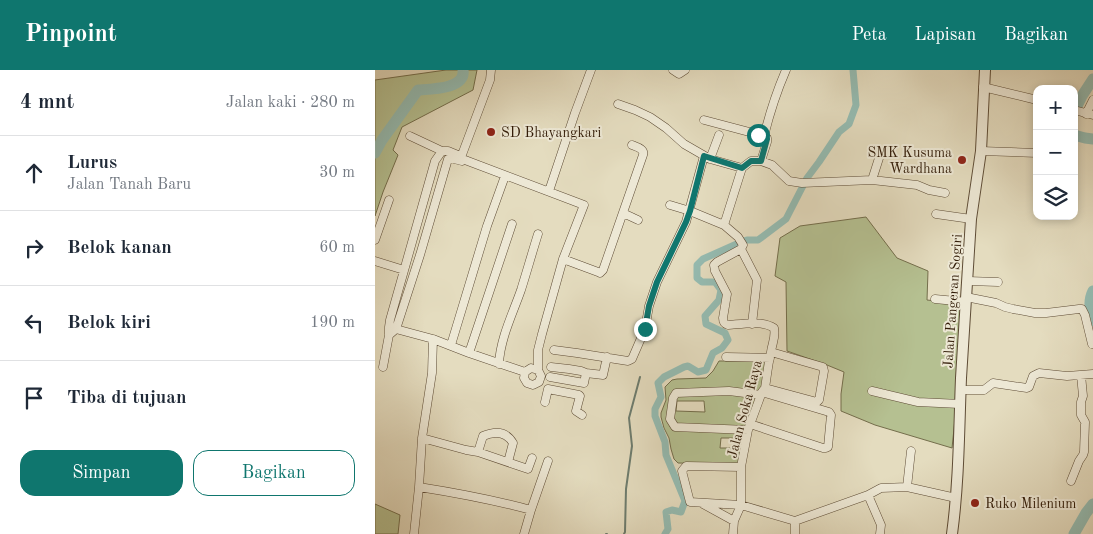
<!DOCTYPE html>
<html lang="id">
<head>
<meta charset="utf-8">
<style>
  body { margin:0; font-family:"Old Standard TT",serif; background:#f2f2f3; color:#1f2937 }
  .controls { position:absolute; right:15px; top:15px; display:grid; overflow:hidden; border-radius:10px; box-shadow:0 2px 8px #0003 }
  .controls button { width:45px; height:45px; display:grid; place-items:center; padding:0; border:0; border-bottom:1px solid #e0e1e3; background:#fff; color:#1f2937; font:25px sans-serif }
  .stop { position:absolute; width:15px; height:15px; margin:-11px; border:4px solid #0f766e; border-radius:50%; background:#fff }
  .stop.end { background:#0f766e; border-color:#fff; box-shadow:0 1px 5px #0008 }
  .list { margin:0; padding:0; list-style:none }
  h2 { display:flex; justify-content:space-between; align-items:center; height:65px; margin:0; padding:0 20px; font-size:21px }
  h2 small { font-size:16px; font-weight:400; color:#747a83 }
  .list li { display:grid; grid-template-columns:32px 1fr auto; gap:15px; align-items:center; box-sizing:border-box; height:75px; padding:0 20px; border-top:1px solid #e0e1e3 }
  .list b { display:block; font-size:19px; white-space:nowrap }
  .list p { margin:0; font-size:16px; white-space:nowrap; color:#747a83 }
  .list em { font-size:16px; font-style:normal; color:#747a83 }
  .actions { display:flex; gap:10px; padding:15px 20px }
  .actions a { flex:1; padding:11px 0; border:1px solid #0f766e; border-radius:15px; text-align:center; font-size:18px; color:#0f766e }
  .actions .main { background:#0f766e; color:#fff }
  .icon { flex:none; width:28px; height:28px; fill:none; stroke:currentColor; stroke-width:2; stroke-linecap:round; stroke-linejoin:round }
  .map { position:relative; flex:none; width:718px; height:464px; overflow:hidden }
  header { display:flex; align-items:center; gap:30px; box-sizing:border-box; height:70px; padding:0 25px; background:#0f766e; color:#fff }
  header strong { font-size:24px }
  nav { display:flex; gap:28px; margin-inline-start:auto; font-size:18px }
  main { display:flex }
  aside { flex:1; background:#fff }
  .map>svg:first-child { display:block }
</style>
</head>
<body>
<header>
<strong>Pinpoint</strong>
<nav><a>Peta</a><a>Lapisan</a><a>Bagikan</a></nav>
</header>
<main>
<aside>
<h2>4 mnt<small>Jalan kaki · 280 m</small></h2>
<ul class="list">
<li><svg class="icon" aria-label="ahead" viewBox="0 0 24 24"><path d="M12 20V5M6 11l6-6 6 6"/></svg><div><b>Lurus</b><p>Jalan Tanah Baru</p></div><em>30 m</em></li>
<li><svg class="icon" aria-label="right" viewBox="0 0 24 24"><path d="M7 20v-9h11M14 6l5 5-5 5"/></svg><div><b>Belok kanan</b></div><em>60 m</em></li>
<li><svg class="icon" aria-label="left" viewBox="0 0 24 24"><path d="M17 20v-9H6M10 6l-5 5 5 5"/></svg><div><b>Belok kiri</b></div><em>190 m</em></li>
<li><svg class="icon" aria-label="arrive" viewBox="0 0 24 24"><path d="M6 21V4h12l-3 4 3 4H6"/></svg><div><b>Tiba di tujuan</b></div></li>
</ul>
<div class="actions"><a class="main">Simpan</a><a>Bagikan</a></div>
</aside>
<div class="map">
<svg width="718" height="464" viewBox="0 0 718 464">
  <rect width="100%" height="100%" fill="#e4dcbf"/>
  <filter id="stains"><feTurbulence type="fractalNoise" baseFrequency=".004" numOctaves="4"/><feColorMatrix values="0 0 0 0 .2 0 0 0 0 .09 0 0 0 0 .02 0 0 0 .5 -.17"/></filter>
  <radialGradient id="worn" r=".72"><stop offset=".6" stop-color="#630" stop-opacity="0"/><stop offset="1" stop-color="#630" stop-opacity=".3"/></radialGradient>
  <path fill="#b5c091" stroke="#746e4c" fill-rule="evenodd" d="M71,0H102L98,20L27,57L18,80L23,85L8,122L0,146V10Z
    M491,147L522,188L553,201L552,230L592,234L577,378L500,355L466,341V324L469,302L452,295L412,281L411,212L400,206L405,168L425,156Z
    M344,291H392L393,296L364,393L361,394L303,393L299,389L296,379L294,368L289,358L286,347V343L291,330L290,317L297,310L302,309L331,308L338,301ZM302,331H329L330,342L301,341ZM346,368H366V378H345Z
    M0,434L25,445L23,464H0Z"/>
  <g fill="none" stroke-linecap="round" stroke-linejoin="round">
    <path stroke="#6d7c6e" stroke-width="2" d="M231,464H232
      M249,464L250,462L251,419L257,376L254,348L265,307"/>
    <path stroke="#95bcb2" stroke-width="7" d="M290,464L293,459L291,442L297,440L306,442L310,431L291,385L290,372L280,346V339L286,327L283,313L289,307L309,297L313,296L323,302L331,300L338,283L347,278L353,270L350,263L331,254L330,246L344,230L346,220L340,212H327L322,208V195L328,189L364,173L372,170H383L411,149L432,108L444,92L464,62L474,54L481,35L478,0"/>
    <path stroke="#95bcb2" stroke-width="11" d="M699,42L707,26L718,9
      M699,65L710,68L718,69
      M0,83L7,70L43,20C56,19 91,19 88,0
      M718,221C713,231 715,240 718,251
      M699,464L711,443L718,434"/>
    <defs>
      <path id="minor" d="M298,0L304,4L310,0
        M608,17L662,30
        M243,34L260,40L275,47L291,58L309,74L335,89
        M699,40L718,45
        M711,44L718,30
        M329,50L389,66
        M344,65L335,89L367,98
        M35,66L67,81
        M606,81L662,83
        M85,90L115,10L116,0
        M386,91L392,72V68L389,66C395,42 401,23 411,0
        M497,110L506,82
        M174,121L200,43L216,0
        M295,135L315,141L349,155L363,167L368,175L366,179L342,192L339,195L340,201L352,224L348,248C348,252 349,254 353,255C367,254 387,250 399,258C401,268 397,273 396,282C393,294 392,306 390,318L387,322L373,360L366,397V435L359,451L358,464
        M248,143L263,150
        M561,144L596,149
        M349,155L367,98L376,91H386L397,95L414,111L427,113L497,110L542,115L554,120L570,123
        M0,170L14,130
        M366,179L382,210L377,254
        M188,189L223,202L225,203L228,200L268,85C270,79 262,77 257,75
        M0,191L29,200
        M593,211L623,212
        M591,227L621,233L630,237L638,239L660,243H671L704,239H707L710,245L717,274
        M560,229L591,232
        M17,258L58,269L94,283L150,302L156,298L163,300
        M14,265L21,259L45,185L73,89L75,88L87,91L90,90L209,135L188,189L167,264L163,280V300L166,306L164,312L158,315L152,313L149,308L150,302
        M76,275L112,156L130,106
        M179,280L202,283L253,291L257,289L270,259L274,236L282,212L311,152L329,86
        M94,283L137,154
        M351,287L395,288
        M124,294C125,269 138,243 146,220C152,201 157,183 163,164
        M8,297L14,265V257L15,250L60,91L67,81H73L85,86
        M176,297L194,299L206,301L211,303L228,305L232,287
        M175,307L209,313L211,303
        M390,318L442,332L444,330L449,301L448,297L396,282
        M585,320H609L618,313L652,318L654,317L658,306L664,303L692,306L718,304
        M497,321L543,332L585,334
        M170,332L173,319L204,325L205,326L201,341L207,345
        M375,354L448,378H451L453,377L456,345L454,342L387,322
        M373,360L300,357L295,349L298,328L301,323L354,321L386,325
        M47,368L91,380L103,382L153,399L157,388
        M103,382L108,366C120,361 131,361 138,373L133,392
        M366,397L311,396L307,401L315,432L366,435L420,451L493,425L506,418L532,417L581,428
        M696,411L704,391L708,385L709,382L710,352L706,345V332L708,326L706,305
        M44,417C82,423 119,430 156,440
        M532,417L536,381
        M493,425L506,455L505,464
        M328,434L359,451
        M39,464L44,417L47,368L57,303L58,269
        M149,464L156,440L173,391
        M420,464V451"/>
      <path id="tertiary" d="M577,464C584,412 584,360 586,308L596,149L606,81L610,0"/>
    </defs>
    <use href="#minor" stroke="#5e4c36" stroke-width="9"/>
    <use href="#tertiary" stroke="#5e4c36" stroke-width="12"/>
    <use href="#minor" stroke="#ede8d5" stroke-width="8"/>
    <use href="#tertiary" stroke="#ede8d5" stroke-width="10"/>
  </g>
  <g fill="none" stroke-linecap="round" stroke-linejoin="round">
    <path stroke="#0f766e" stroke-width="6" d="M270,259L274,236L282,212L311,152L315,141L329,86L367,98L376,91H386L392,69L389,66L383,65"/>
  </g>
  <g fill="#8f2418" stroke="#ede8d5" stroke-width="2">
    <circle cx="116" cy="62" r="5"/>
    <circle cx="587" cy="90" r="5"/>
    <circle cx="600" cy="433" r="5"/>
  </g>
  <g text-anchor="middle" stroke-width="4" stroke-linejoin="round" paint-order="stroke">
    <g font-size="14" fill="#321c08" stroke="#ede8d5" text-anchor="start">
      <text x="126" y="67">SD Bhayangkari</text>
      <text x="577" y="87" text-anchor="end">SMK Kusuma<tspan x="577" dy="16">Wardhana</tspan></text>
      <text x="610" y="438">Ruko Milenium</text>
    </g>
    <g font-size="14" fill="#321c08" stroke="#ede8d5">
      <text transform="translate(577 231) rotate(-86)" y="5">Jalan Pangeran Sogiri</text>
      <text transform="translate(369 339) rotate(-75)" y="5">Jalan Soka Raya</text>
    </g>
  </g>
  <rect width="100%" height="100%" filter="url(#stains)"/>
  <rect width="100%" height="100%" fill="url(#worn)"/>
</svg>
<div class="controls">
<button>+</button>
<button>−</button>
<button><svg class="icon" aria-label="layers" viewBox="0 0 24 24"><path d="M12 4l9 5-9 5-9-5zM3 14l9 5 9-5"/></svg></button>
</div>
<div class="stop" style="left:383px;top:65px"></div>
<div class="stop end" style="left:270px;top:259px"></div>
</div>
</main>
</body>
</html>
